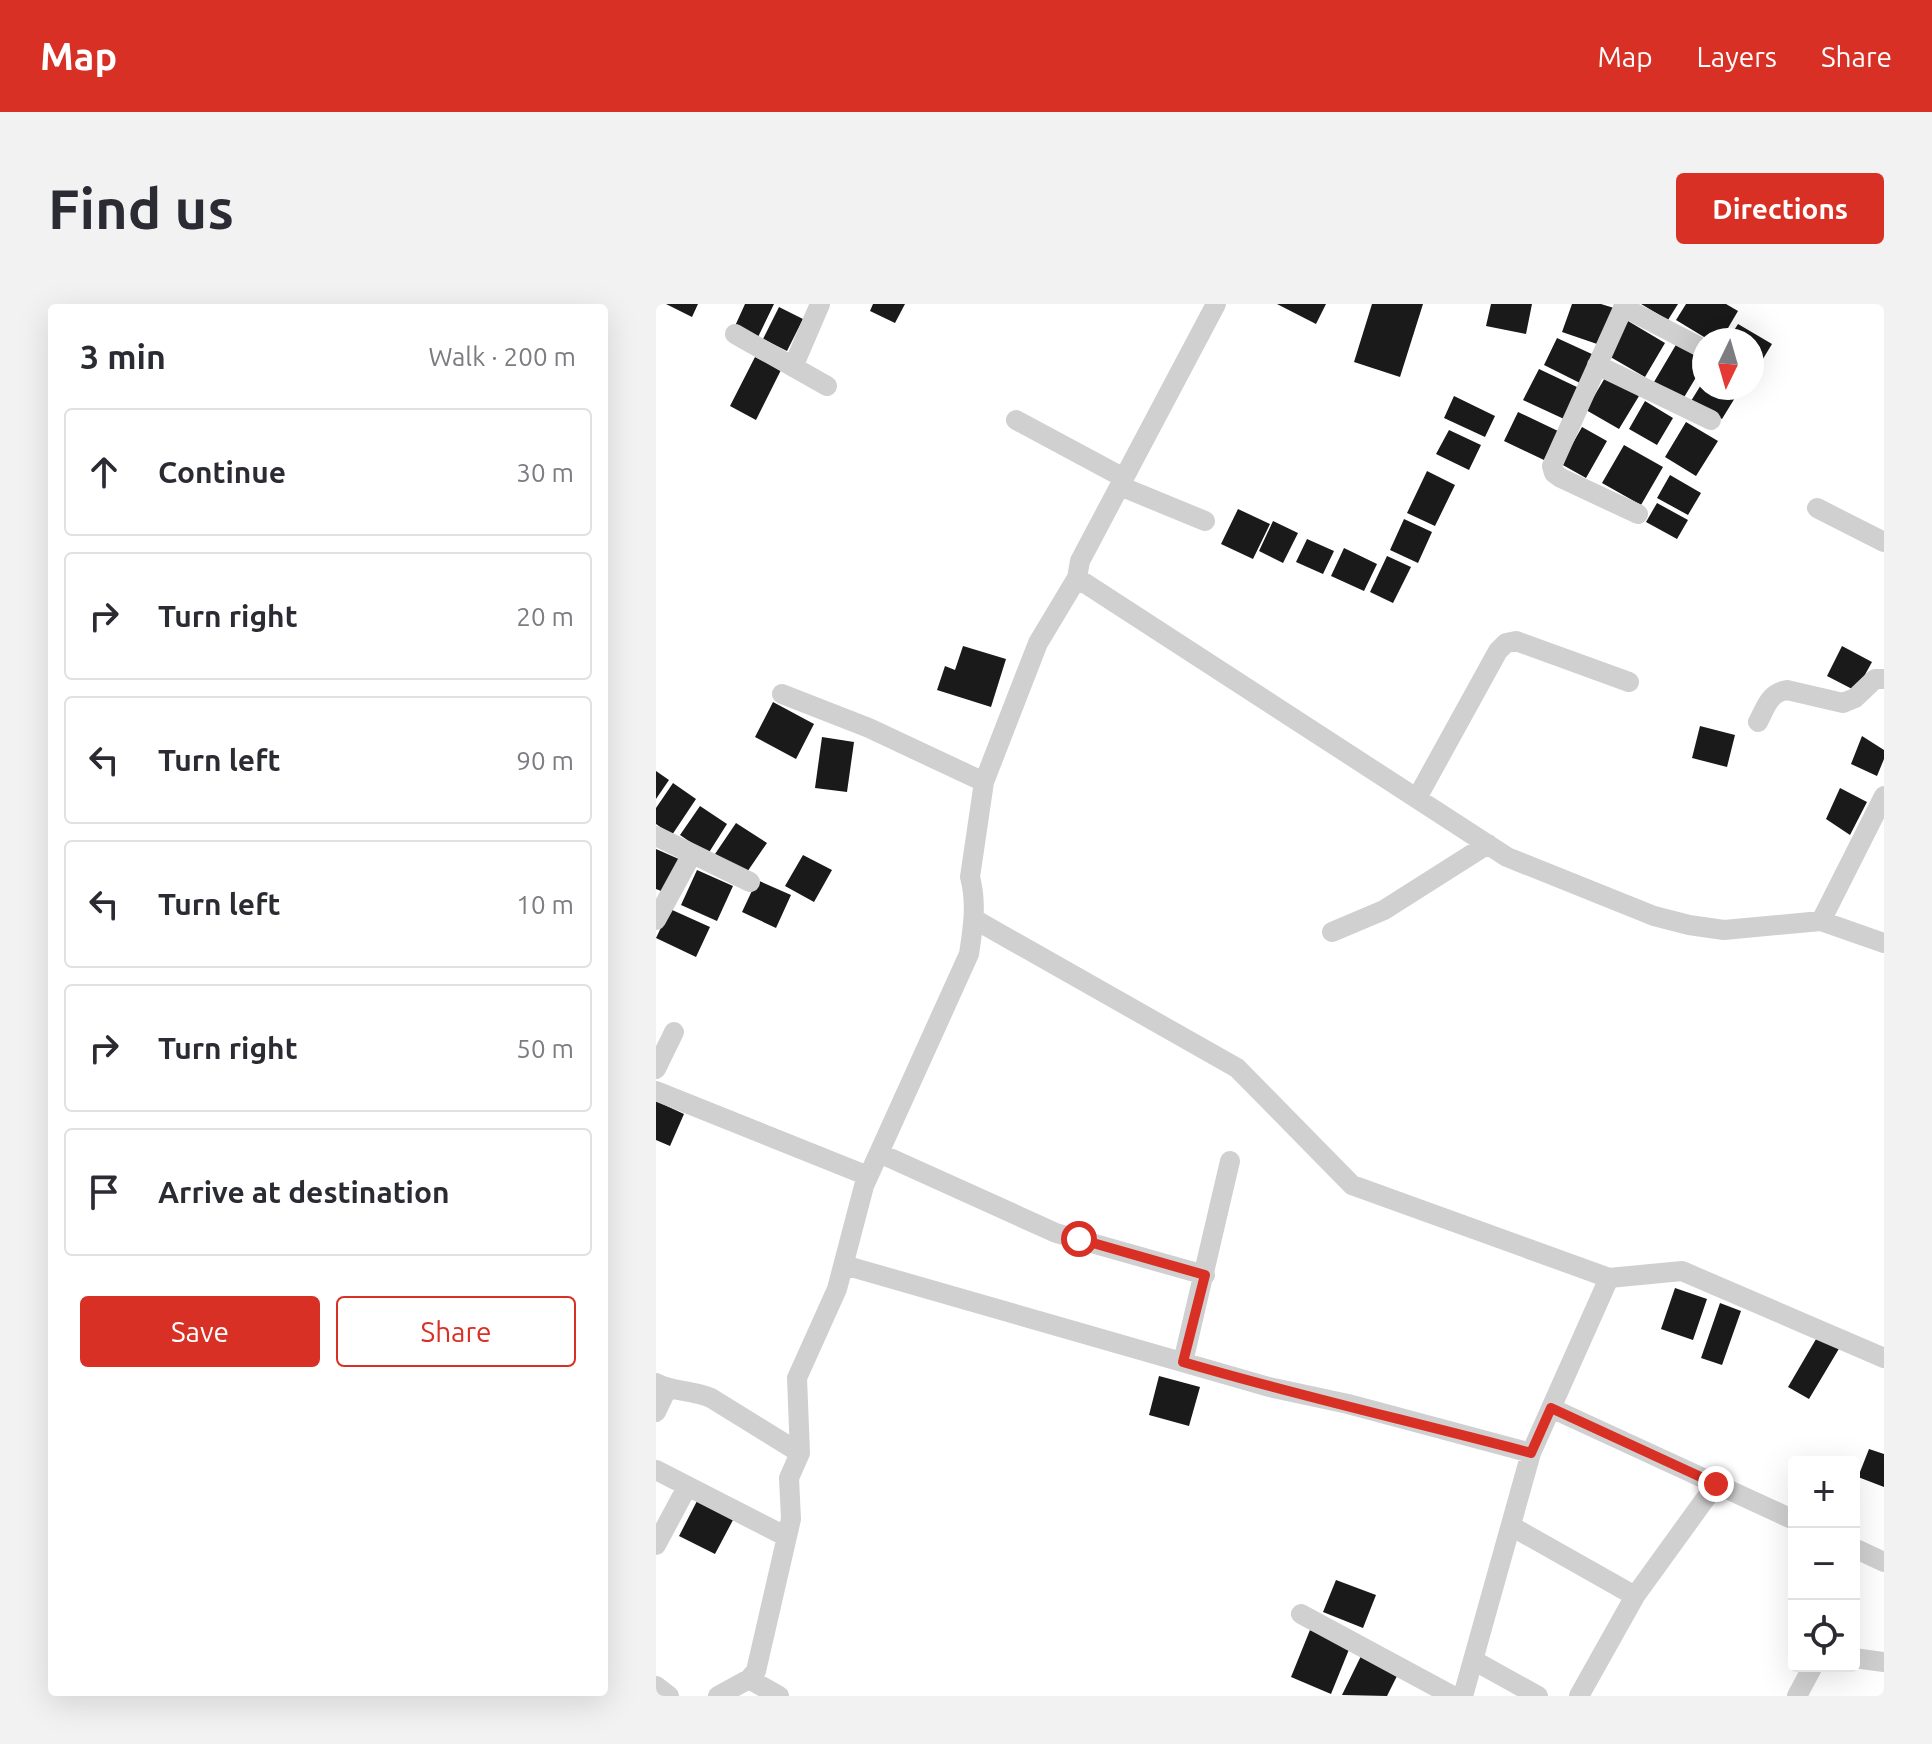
<!DOCTYPE html>
<html lang="en">
<head>
<meta charset="utf-8">
<style>
  body { margin:0; font-family:Ubuntu,sans-serif; background:#f2f2f3; color:#2b2b33 }
  .controls { position:absolute; right:24px; bottom:24px; display:grid; overflow:hidden; border-radius:8px; box-shadow:0 8px 32px #0002 }
  .controls button { width:72px; height:72px; display:grid; place-items:center; padding:0; border:0; border-bottom:2px solid #e1e1e2; background:#fff; color:#2b2b33; font:40px sans-serif }
  .compass { position:absolute; left:1036px; top:24px; width:72px; height:72px; border-radius:50%; background:#fff; box-shadow:0 8px 32px #0002; rotate:185deg }
  .stop { position:absolute; width:24px; height:24px; margin:-18px; border:6px solid #d93025; border-radius:50%; background:#fff }
  .stop.end { background:#d93025; border-color:#fff; box-shadow:0 2px 8px #0008 }
  .list { margin:0; padding:0; list-style:none }
  h2 { display:flex; justify-content:space-between; align-items:center; height:104px; margin:0; padding:0 32px; font-size:34px }
  h2 small { font-size:26px; font-weight:400; color:#7c7c81 }
  .list li { display:grid; grid-template-columns:52px 1fr auto; gap:24px; align-items:center; box-sizing:border-box; height:128px; margin:0 16px 16px; padding:0 16px; border:2px solid #e1e1e2; border-radius:8px }
  .list b { display:block; font-size:30px; white-space:nowrap }
  .list em { font-size:26px; font-style:normal; color:#7c7c81 }
  .actions { display:flex; gap:16px; padding:24px 32px }
  .actions a { flex:1; padding:18px 0; border:2px solid #d93025; border-radius:8px; text-align:center; font-size:28px; color:#d93025 }
  .actions .main { background:#d93025; color:#fff }
  .icon { flex:none; width:44px; height:44px; fill:none; stroke:currentColor; stroke-width:2; stroke-linecap:round; stroke-linejoin:round }
  .map { position:relative; flex:none; width:1228px; height:1392px; overflow:hidden; border-radius:8px }
  header { display:flex; align-items:center; gap:48px; box-sizing:border-box; height:112px; padding:0 40px; background:#d93025; color:#fff }
  header strong { font-size:38px }
  nav { display:flex; gap:44px; margin-inline-start:auto; font-size:28px }
  .intro { display:flex; align-items:center; justify-content:space-between; box-sizing:border-box; height:192px; padding:0 48px }
  h1 { margin:0; font-size:56px }
  .button { padding:20px 36px; border-radius:8px; background:#d93025; color:#fff; font-size:28px; font-weight:700 }
  main { display:flex; gap:48px; padding:0 48px }
  aside { flex:1; background:#fff; border-radius:8px; box-shadow:0 8px 32px #0002 }
  .map>svg:first-child { display:block }
</style>
</head>
<body>
<header>
<strong>Map</strong>
<nav><a>Map</a><a>Layers</a><a>Share</a></nav>
</header>
<div class="intro"><h1>Find us</h1><a class="button">Directions</a></div>
<main>
<aside>
<h2>3 min<small>Walk · 200 m</small></h2>
<ul class="list">
<li><svg class="icon" aria-label="ahead" viewBox="0 0 24 24"><path d="M12 20V5M6 11l6-6 6 6"/></svg><div><b>Continue</b></div><em>30 m</em></li>
<li><svg class="icon" aria-label="right" viewBox="0 0 24 24"><path d="M7 20v-9h11M14 6l5 5-5 5"/></svg><div><b>Turn right</b></div><em>20 m</em></li>
<li><svg class="icon" aria-label="left" viewBox="0 0 24 24"><path d="M17 20v-9H6M10 6l-5 5 5 5"/></svg><div><b>Turn left</b></div><em>90 m</em></li>
<li><svg class="icon" aria-label="left" viewBox="0 0 24 24"><path d="M17 20v-9H6M10 6l-5 5 5 5"/></svg><div><b>Turn left</b></div><em>10 m</em></li>
<li><svg class="icon" aria-label="right" viewBox="0 0 24 24"><path d="M7 20v-9h11M14 6l5 5-5 5"/></svg><div><b>Turn right</b></div><em>50 m</em></li>
<li><svg class="icon" aria-label="arrive" viewBox="0 0 24 24"><path d="M6 21V4h12l-3 4 3 4H6"/></svg><div><b>Arrive at destination</b></div></li>
</ul>
<div class="actions"><a class="main">Save</a><a>Share</a></div>
</aside>
<div class="map">
<svg width="1228" height="1392" viewBox="0 0 1228 1392">
  <rect width="100%" height="100%" fill="#fff"/>
  <path fill="#1a1a1a" d="M10,0H42L36,13Z
    M89,0H118L102,33L79,22Z
    M217,0H249L239,19L214,7Z
    M621,0H670L660,20Z
    M716,0H767L744,73L698,58Z
    M835,0H876L870,30L830,22Z
    M916,0H945L958,4L944,41L906,28Z
    M985,0H1022L1012,16Z
    M1030,0H1070L1082,7L1065,36H1053L1020,16Z
    M123,3L147,15L131,47L107,35Z
    M972,17L1009,39L989,73L951,51Z
    M1082,20L1116,40L1096,73V36H1072Z
    M901,34L938,51L924,79L888,61Z
    M1021,39L1048,55V60L1027,95L998,78Z
    M99,53L125,66L100,116L74,102Z
    M883,65L923,84L908,115L867,96Z
    M950,72L983,92L963,125L930,106Z
    M1048,76V84H1085L1066,115L1035,97Z
    M798,92L839,112L829,133L788,114Z
    M989,97L1017,114L1001,141L973,125Z
    M862,108L902,127L888,156L848,137Z
    M1030,118L1062,137L1040,172L1009,153Z
    M926,123L951,137L930,174L905,160Z
    M793,126L825,141L813,166L780,150Z
    M968,141L1007,163L985,201L946,179Z
    M771,167L799,181L779,222L751,209Z
    M1014,171L1045,189L1032,211L1001,194Z
    M1001,199L1032,216L1021,235L990,218Z
    M582,205L614,220L597,255L565,240Z
    M748,215L776,228L762,259L734,246Z
    M617,217L642,229L627,259L603,247Z
    M651,235L678,247L667,270L640,258Z
    M688,244L721,260L708,287L675,272Z
    M731,252L755,263L737,299L714,288Z
    M307,342L350,355L335,403L281,386L289,362L299,366Z
    M1186,342L1216,358L1200,387L1171,372Z
    M117,398L158,420L140,455L99,433Z
    M1044,422L1079,431L1071,463L1036,454Z
    M1206,432L1228,446V455L1221,472L1195,460Z
    M166,433L198,438L191,488L159,484Z
    M0,467L13,476L0,495Z
    M17,479L40,495L16,531L0,520V504Z
    M1184,484L1211,498L1194,531L1170,515Z
    M44,502L71,520L52,550L24,531Z
    M80,519L111,539L89,571L59,550Z
    M0,545L25,556L10,589L0,585Z
    M147,551L176,566L158,598L129,582Z
    M41,566L77,582L61,617L25,601Z
    M101,576L135,591L120,624L86,608Z
    M14,605L54,623L40,653L0,634Z
    M0,797L28,810L14,842L0,836Z
    M1019,984L1051,995L1037,1036L1005,1025Z
    M1064,999L1085,1007L1066,1061L1045,1054Z
    M1163,1030L1184,1043L1153,1095L1132,1083Z
    M503,1072L544,1083L533,1122L493,1111Z
    M1213,1145L1228,1150V1183L1202,1173Z
    M41,1197L77,1216L59,1250L23,1232Z
    M680,1276L720,1291L707,1324L667,1308Z
    M654,1326L694,1343L675,1390L635,1373Z
    M705,1352L742,1370L731,1392L686,1391Z"/>
  <g fill="none" stroke-linecap="round" stroke-linejoin="round">
    <path stroke="#d0d0d0" stroke-width="20" d="M969,0L896,162L898,169L905,174L982,210
      M967,3L1042,42
      M79,30L171,82
      M941,61L1055,116
      M137,63L164,0
      M360,116L468,174
      M464,182L549,217
      M1161,204L1228,238
      M421,274L851,553L998,612L1033,621L1068,626L1165,617L1228,639
      M126,390L213,424L328,478
      M1102,418C1110,403 1113,389 1131,386L1187,399L1199,394L1219,375H1228
      M761,494L842,347L850,339L860,337L973,378
      M0,532L94,578
      M318,615L581,764L696,881L953,974L1026,967L1228,1054
      M0,616L36,550
      M1165,617L1228,492
      M676,628L728,606L832,540
      M0,765L18,728
      M0,787L212,872
      M223,849L400,929L549,971
      M188,961L613,1083L692,1100L875,1149
      M527,1058L574,857
      M0,1079C17,1088 37,1086 55,1094L144,1149
      M895,1104L1138,1216
      M0,1108L11,1085
      M0,1166L131,1233
      M855,1222L979,1292
      M0,1241L31,1183
      M1198,1244L1228,1258
      M645,1310L797,1392
      M1198,1354L1228,1358
      M817,1356L882,1392
      M93,1375L123,1392
      M0,1382L13,1392
      M62,1392L93,1375L100,1367L135,1215L133,1174L144,1149L141,1074L181,985L208,882L313,650C317,624 321,599 314,573L328,478L382,339L421,274L424,257L560,0
      M807,1392L875,1149L953,974
      M923,1392L979,1292L1060,1180
      M1141,1392L1157,1362"/>
  </g>
  <g fill="none" stroke-linecap="round" stroke-linejoin="round">
    <path stroke="#d93025" stroke-width="10" d="M423,935L549,971L527,1058C642,1092 759,1118 875,1149L895,1104L1060,1180"/>
  </g>
</svg>
<div class="controls">
<button>+</button>
<button>−</button>
<button><svg class="icon" aria-label="locate" viewBox="0 0 24 24"><circle cx="12" cy="12" r="6"/><path d="M12 2v4M12 18v4M2 12h4M18 12h4"/></svg></button>
</div>
<svg class="compass" viewBox="-18 -18 36 36"><path d="M0-13l5 13h-10z" fill="#e53935"/><path d="M0 13l5-13h-10z" fill="#7c7c81"/></svg>
<div class="stop" style="left:423px;top:935px"></div>
<div class="stop end" style="left:1060px;top:1180px"></div>
</div>
</main>
</body>
</html>
